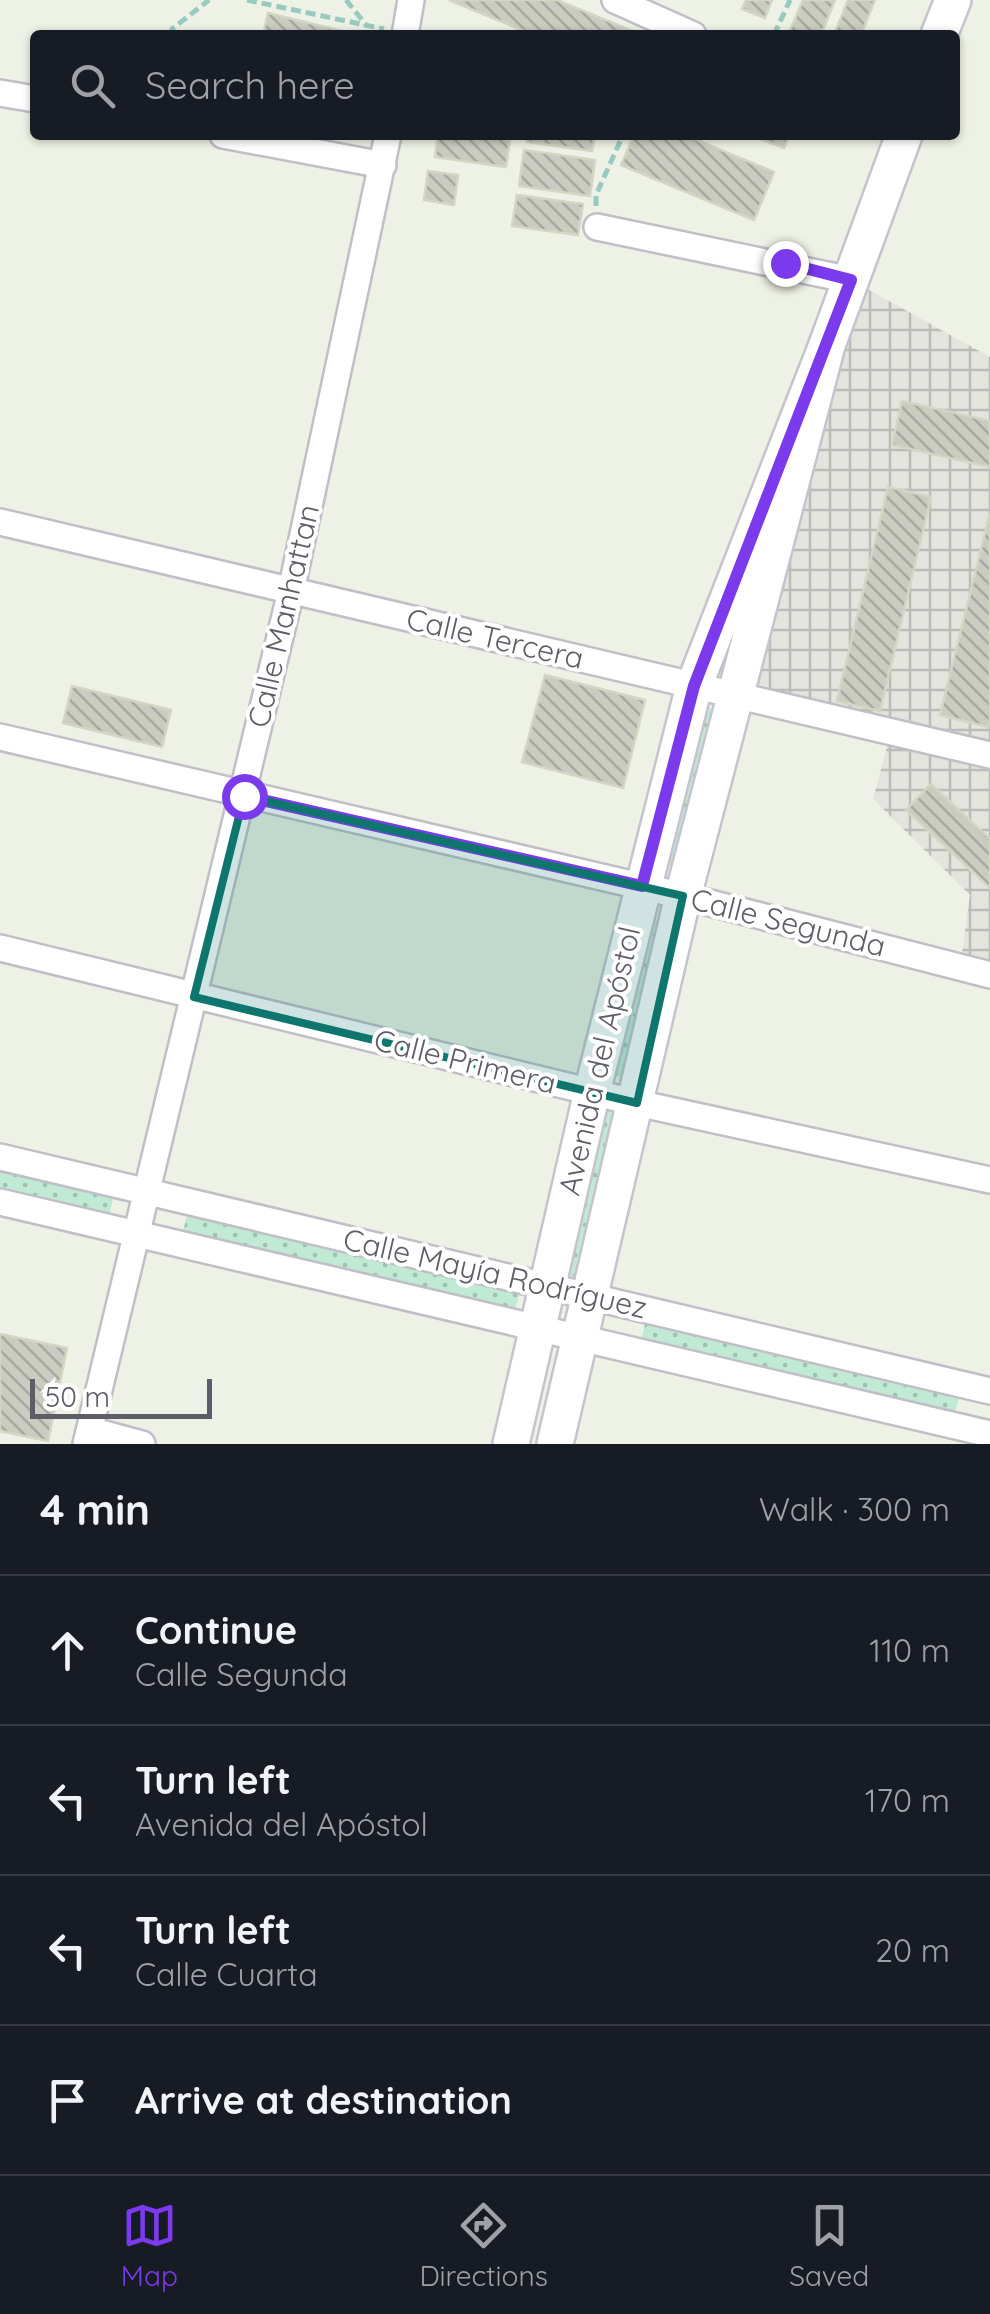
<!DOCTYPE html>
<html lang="en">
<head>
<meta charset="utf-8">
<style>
  body { margin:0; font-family:Quicksand,sans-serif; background:#242831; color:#f1f3f6 }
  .scale { position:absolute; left:30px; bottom:25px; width:182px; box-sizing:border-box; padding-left:10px; border:5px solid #5d5d67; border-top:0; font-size:28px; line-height:35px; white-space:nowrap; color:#5d5d67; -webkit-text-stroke:8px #fff; paint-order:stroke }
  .stop { position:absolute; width:30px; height:30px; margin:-22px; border:8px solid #7c3aed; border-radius:50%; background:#fff }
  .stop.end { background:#7c3aed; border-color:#fff; box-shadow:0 2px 10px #0008 }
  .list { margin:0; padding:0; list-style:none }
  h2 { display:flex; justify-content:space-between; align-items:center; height:130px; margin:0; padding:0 40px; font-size:42px }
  h2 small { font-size:32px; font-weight:400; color:#9ea1a6 }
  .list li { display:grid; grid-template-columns:65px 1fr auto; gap:30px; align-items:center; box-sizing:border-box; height:150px; padding:0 40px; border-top:2px solid #363941 }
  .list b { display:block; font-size:38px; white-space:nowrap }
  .list p { margin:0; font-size:32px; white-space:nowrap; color:#9ea1a6 }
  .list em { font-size:32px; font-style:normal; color:#9ea1a6 }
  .icon { flex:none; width:55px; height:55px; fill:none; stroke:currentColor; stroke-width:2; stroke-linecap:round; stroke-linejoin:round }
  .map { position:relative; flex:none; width:990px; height:1444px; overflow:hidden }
  .search { position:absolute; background:#171b24; box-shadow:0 2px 8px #0004; left:30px; right:30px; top:30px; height:110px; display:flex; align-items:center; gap:25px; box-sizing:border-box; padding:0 35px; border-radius:10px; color:#9ea1a6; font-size:38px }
  .sheet { height:730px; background:#171b24 }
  nav { display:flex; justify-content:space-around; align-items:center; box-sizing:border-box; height:140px; border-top:2px solid #363941; background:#171b24; font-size:28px; color:#9ea1a6 }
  nav a { display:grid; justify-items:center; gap:5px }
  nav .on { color:#7c3aed }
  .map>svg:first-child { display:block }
</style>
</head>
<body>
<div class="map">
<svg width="990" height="1444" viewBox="0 0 990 1444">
  <defs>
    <pattern id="industrial-grid" width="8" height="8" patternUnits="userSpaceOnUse" patternTransform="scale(2.5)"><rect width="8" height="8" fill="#e3e4dd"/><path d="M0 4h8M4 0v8" fill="none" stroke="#bbbcb7"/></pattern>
    <pattern id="green-dots" width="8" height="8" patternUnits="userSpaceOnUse" patternTransform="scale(2.5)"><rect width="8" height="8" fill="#c0ead4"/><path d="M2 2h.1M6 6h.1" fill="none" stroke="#9fc1b0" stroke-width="1.8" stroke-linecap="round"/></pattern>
    <pattern id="building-back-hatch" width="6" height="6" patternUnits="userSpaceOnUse" patternTransform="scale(2.5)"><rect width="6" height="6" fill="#caccc2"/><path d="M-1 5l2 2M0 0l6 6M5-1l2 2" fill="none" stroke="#a7a9a1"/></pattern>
  </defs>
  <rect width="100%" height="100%" fill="#eef1e5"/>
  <path fill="url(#industrial-grid)" d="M851,280L990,357V975L960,967L970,895L873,799L891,732L735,695Z"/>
  <path fill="url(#green-dots)" d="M708,706L715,714L676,867L666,865L702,707Z
    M651,919L663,922L626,1080L613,1074Z
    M608,1105L621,1109L577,1276L571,1277L565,1272Z
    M0,1168L114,1195L109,1217L0,1191Z
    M188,1210L520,1291L514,1313L183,1232Z
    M646,1319L960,1394L954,1416L641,1341Z"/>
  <path fill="url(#building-back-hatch)" stroke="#d3d6c3" stroke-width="2.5" d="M449,0H557L642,35H534Z
    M746,0H772L765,18L742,9Z
    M803,0H835L821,35H788Z
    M848,0H875L861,35H834Z
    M268,13L359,35H263Z
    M438,135L510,139L506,167L435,157Z
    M528,135H595L592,151L527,142Z
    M634,135H685L774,172L754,220L621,165Z
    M751,135H789L784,148Z
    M524,150L595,160L590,196L519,186Z
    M428,171L458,175L454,205L424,200Z
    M517,195L583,204L578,235L512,226Z
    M902,401L990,421V467L892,445Z
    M888,487L931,497L880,711L837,701Z
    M990,513V719L988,727L940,715Z
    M545,675L645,700L623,788L522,762Z
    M72,686L171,710L162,747L63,723Z
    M931,784L990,839V888L906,810Z
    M0,1334L67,1348L48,1441L0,1431Z"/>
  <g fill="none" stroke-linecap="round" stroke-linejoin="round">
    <defs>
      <path id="street" d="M615,0L693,35
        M405,35L411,0
        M0,93L35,99
        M223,135L383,165
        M597,227L851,280
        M0,522L990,755
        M0,737L683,896L990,975
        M0,948L637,1103L990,1180
        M0,1157L990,1391
        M0,1202L990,1434
        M90,1430L142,1444
        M86,1444L291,591L388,135"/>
      <path id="secondary" d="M939,35L953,0
        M827,345L904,135
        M511,1444L592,1092L694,686L827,345L683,896L555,1444"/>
    </defs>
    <use href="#street" stroke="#c0bfc7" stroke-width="30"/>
    <use href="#secondary" stroke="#c5c4ce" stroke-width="40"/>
    <path stroke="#98cbc0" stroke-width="5" stroke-dasharray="10 5" stroke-linecap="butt" d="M247,0L384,29
      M346,0L367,26
      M175,35L172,29L209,0
      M774,35L790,0
      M596,206V195L623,135"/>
    <use href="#street" stroke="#fff" stroke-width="25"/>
    <use href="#secondary" stroke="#fff" stroke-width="35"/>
  </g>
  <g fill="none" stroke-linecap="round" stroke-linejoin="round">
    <path stroke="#7c3aed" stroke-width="12" d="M244,796L642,886L694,686L851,280L785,263"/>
  </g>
  <path fill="#0f766e" fill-opacity="0.2" stroke="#0f766e" stroke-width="8" stroke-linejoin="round" d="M244,796L683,896L637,1103L194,997Z"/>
  <g text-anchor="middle" stroke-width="8" stroke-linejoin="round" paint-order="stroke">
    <g font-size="30" fill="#5d5d67" stroke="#fff">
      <text transform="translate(284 616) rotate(-77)" y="10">Calle Manhattan</text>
      <text transform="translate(495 639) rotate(13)" y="10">Calle Tercera</text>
      <text transform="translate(788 923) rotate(14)" y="10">Calle Segunda</text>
      <text transform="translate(600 1061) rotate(-77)" y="10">Avenida del Apóstol</text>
      <text transform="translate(465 1062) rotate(14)" y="10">Calle Primera</text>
      <text transform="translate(495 1274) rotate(13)" y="10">Calle Mayía Rodríguez</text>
    </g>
  </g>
</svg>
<div class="scale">50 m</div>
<div class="stop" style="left:244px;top:796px"></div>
<div class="stop end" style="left:785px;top:263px"></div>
<div class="search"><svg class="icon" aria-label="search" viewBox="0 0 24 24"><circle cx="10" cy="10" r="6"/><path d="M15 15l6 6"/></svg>Search here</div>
</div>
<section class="sheet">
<h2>4 min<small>Walk · 300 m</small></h2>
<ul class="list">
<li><svg class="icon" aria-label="ahead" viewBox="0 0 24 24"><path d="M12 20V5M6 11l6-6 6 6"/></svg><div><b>Continue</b><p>Calle Segunda</p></div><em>110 m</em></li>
<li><svg class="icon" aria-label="left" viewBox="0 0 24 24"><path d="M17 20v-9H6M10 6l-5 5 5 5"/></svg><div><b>Turn left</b><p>Avenida del Apóstol</p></div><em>170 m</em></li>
<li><svg class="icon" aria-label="left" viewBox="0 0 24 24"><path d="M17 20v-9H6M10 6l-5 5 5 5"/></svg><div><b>Turn left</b><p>Calle Cuarta</p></div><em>20 m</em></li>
<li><svg class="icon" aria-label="arrive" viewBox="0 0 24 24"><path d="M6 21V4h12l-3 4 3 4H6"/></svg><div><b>Arrive at destination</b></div></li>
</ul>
</section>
<nav>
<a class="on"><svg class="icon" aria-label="map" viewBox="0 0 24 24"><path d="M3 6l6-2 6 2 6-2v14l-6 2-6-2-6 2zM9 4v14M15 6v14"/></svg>Map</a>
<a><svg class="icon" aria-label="directions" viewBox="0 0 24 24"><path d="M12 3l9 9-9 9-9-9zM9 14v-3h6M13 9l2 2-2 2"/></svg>Directions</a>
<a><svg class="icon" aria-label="saved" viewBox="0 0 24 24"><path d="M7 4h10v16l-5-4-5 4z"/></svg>Saved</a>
</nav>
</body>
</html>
